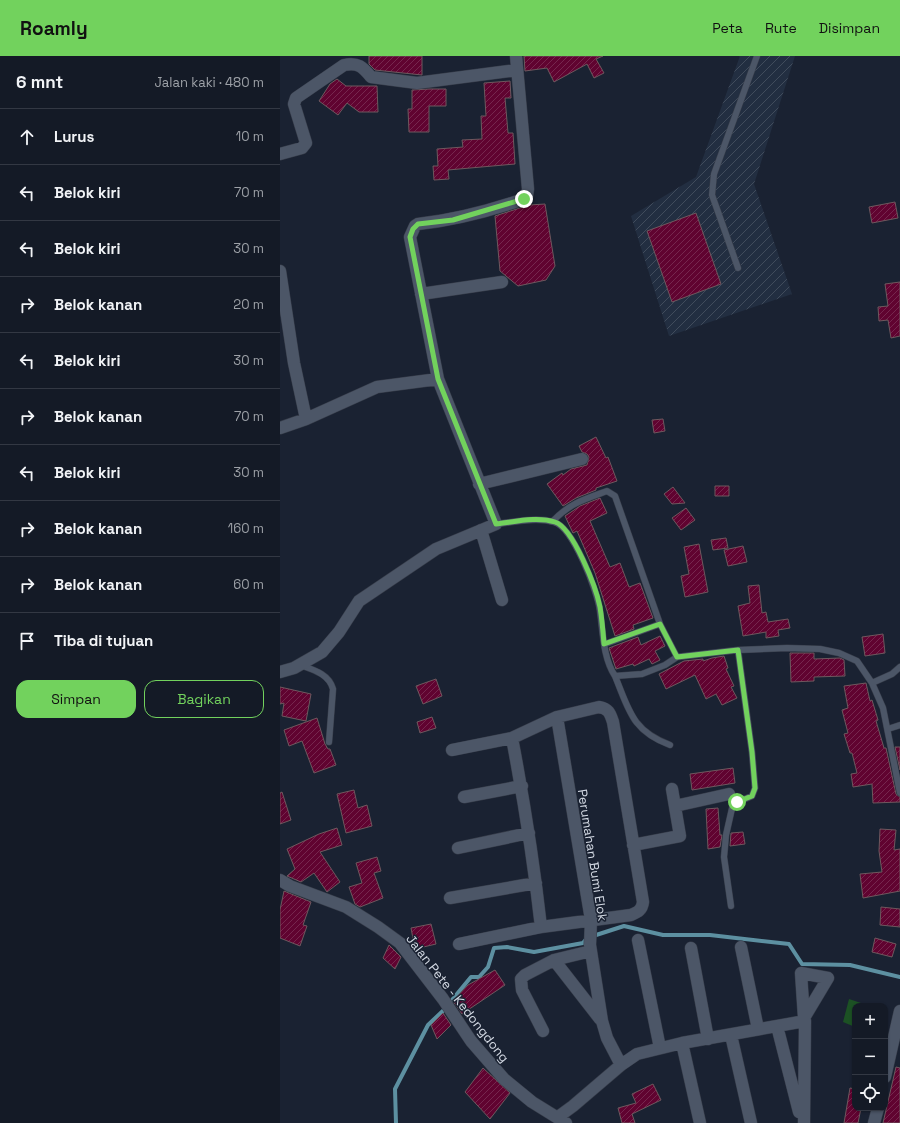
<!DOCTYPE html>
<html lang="id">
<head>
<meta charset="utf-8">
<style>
  body { margin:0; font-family:"Space Grotesk",sans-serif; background:#1d232e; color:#f1f3f6 }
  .controls { position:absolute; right:12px; bottom:12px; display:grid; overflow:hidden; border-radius:8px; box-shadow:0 1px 3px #0004 }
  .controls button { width:36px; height:36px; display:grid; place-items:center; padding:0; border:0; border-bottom:1px solid #333843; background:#141a26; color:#f1f3f6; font:20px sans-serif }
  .stop { position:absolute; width:12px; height:12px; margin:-9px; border:3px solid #72d25d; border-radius:50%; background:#fff }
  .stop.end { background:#72d25d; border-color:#fff; box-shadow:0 1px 4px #0008 }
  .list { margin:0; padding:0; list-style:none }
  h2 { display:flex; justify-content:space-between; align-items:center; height:52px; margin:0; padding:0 16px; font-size:17px }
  h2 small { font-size:13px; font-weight:400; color:#9da1a7 }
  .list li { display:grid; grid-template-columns:26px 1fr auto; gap:12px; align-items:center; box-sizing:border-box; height:56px; padding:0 16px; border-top:1px solid #333843 }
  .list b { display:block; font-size:15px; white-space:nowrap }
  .list em { font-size:13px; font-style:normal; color:#9da1a7 }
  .actions { display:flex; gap:8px; padding:12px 16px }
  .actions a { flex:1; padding:9px 0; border:1px solid #72d25d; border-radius:12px; text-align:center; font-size:14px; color:#72d25d }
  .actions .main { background:#72d25d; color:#111 }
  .icon { flex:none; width:22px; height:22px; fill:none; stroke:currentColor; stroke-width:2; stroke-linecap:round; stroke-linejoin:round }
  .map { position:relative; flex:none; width:620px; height:1067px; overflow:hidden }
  header { display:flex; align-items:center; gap:24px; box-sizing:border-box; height:56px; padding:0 20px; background:#72d25d; color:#111 }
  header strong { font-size:19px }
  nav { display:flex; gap:22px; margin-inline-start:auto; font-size:14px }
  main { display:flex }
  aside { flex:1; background:#141a26 }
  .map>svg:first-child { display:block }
</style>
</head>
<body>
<header>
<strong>Roamly</strong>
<nav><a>Peta</a><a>Rute</a><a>Disimpan</a></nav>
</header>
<main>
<aside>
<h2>6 mnt<small>Jalan kaki · 480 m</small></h2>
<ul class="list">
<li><svg class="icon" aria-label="ahead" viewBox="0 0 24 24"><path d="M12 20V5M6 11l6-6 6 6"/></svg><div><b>Lurus</b></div><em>10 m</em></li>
<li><svg class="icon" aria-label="left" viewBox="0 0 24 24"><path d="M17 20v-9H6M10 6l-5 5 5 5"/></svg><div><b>Belok kiri</b></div><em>70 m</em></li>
<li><svg class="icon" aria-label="left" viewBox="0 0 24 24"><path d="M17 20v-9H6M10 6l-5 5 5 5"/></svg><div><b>Belok kiri</b></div><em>30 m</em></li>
<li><svg class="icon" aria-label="right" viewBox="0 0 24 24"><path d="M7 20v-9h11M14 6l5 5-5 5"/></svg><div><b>Belok kanan</b></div><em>20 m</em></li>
<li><svg class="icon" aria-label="left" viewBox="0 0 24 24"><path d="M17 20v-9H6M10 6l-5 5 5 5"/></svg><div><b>Belok kiri</b></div><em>30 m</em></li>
<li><svg class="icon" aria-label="right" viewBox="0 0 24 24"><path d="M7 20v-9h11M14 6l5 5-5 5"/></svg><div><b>Belok kanan</b></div><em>70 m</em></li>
<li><svg class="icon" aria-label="left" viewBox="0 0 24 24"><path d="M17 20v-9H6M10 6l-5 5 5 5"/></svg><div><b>Belok kiri</b></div><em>30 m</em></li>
<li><svg class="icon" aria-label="right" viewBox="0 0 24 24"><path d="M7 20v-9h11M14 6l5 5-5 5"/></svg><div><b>Belok kanan</b></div><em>160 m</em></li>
<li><svg class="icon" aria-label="right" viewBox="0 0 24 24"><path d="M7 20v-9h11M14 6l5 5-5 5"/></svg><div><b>Belok kanan</b></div><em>60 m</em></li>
<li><svg class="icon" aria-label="arrive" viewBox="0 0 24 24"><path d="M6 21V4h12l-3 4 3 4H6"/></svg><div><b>Tiba di tujuan</b></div></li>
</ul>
<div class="actions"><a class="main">Simpan</a><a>Bagikan</a></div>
</aside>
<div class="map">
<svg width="620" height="1067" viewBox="0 0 620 1067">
  <defs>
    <pattern id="industrial-furrows" width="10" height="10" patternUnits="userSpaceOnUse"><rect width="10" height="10" fill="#222e41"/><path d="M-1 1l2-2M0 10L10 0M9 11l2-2" fill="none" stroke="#414c5c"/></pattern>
    <pattern id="building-hatch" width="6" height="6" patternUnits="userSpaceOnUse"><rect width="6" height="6" fill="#600330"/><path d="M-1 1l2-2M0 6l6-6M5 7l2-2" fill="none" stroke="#76274e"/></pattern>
  </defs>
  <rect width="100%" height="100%" fill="#1a2232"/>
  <path fill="url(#industrial-furrows)" d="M460,0H515L474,128L512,238L389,280L351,160L416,121Z"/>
  <path fill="#1c5124" d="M569,943L590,950H575V971L563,966Z"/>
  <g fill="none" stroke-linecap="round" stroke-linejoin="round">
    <path stroke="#5d90a1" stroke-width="4" d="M313,880L344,870L383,879H430L509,888L522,908L570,909L620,921
      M172,944L191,921H199L208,911L214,892L227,891L254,896L303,887L307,882
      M116,1067L115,1033L148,969L167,951"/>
  </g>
  <path fill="url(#building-hatch)" stroke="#6e585e" d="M89,0H142V19L95,14L89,8Z
    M244,0H323L316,3L324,17L314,22L307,8L274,26L267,12L245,15Z
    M57,23L66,30H97L98,56H79L67,47L58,59L39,45L50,28Z
    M230,25L231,42H225L228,77H233L235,108L168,114L169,123L154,124L153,110H158L157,93L183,91L182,84L202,83L201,60H206L204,27Z
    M149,33H166V50H149V76H129L128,53H132V34Z
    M615,146L618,162L592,167L589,151Z
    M265,148L275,210L266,224L238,230L220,215L215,160L249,149Z
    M416,157L441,228L392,246L367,175Z
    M620,226V280L611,282L608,264L599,265L598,251L608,250L605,228Z
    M383,363L385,375L374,377L372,364Z
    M316,381L326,402L328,401L337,425L316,432V434L296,442L283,450L267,428L282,417L283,419L291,413L307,409L309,401L307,398L302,396L299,390Z
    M435,430H449V440H435Z
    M393,431L405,447L392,448L384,438Z
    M320,442L327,457L310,465L330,511L340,507L349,531L360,527L373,562L353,569L354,573L335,580L315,517L297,475L293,477L285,460L300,450Z
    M406,452L415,464L401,474L392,462Z
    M446,482L448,492L433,494L431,484Z
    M419,488L428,536L405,541L401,520L409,518L404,491Z
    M463,490L467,506L448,510L444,494Z
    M479,529L482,557L486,556L488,566L508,563L510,572L498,574L499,580L486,582V576L463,580L458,550L470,547L468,530Z
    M603,578L605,597L585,600L582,581Z
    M380,580L385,590L375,595L380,604L372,608L369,603L354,610L353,608L336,613L329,592L358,581L361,589Z
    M510,597H534V603L560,602L564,604L565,620L534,621V625L511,626Z
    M444,600L448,612L446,613L454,630L451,631L457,642L442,649L436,638L426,643L415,619L386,633L379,618L404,605L423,603V605L432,602Z
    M156,623L162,640L143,648L136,630Z
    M586,627L590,645L592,644L598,664L596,665L604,692H606L616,738L620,741V746L593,747L592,728L573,731L571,718L577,717L572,697H570L564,678L568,677L562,654L568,652L564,630Z
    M0,631L31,638L26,665L2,660L4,647L0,648Z
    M152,661L156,672L140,677L137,666Z
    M37,662L45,688L48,693H50L56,709L34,717L22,685L9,690L4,674Z
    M615,691H620V714Z
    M453,712L455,727L412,734L410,718Z
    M74,734L78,752L87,749L92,770L66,777L57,738Z
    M2,736L11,764L0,768V737Z
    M438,752L440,779H442L440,791L428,793L426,753Z
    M57,772L62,789L40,796L60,826L47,836L34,817L21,826L7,820L15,813L7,793L39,778Z
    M600,773L616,774L614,794L620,793V835L583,842L580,818L602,816L599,795Z
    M463,776L465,788L450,790L451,777Z
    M97,801L101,815L94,817L103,842L80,851L75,848L69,831L82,827L76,807Z
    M4,835L31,846L23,869L27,870L20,890L0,882V854Z
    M601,851L620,853V871L600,869Z
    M151,868L156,888L135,893L131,872Z
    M595,882L616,888L612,901L592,896Z
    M109,889L121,901L115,913L103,902Z
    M215,914L225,929L182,958L173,945L188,929Z
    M163,957L171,969L157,983L151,969Z
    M616,1011L620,1012V1067H603Z
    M203,1012L230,1037L210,1063L185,1036Z
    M373,1028L381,1044L352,1058L355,1067H342L338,1052L356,1047L352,1038Z
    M570,1032L575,1033V1052H581L578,1067H564Z"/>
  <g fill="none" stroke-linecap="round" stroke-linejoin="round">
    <defs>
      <path id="lane" d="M458,212L432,139L434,118L477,0
        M273,465C290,447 305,443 327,435L335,440L380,568L397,601
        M216,468C234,466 256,461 274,466C293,471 318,536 320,555C323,576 323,602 335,620L362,618L385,609L397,601L458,594L507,592L540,593L559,597L577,605L592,627L603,652L620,737
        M325,588L380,568
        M20,609C34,614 49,618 53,633L49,686
        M335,620C349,654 352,675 390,689
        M592,627L612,618L620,611
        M608,673L620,669
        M451,850L444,801L446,779L453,748L472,740L475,732L472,696L458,594"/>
      <path id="street" d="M0,98L22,92L26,87L14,48L16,42L64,9C78,6 83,11 91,21L137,27L237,14
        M0,215L14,307L26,363
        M141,238L222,226
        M0,372L26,363L97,331L158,323
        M199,428L302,403
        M201,474L222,544
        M0,616L14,612L42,596L59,576L79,545L156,493L216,468L158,323L130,181L135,170L138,168C175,164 209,155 244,143L247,140L248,133L236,0
        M319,651C329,653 330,657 333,666L363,846C362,854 358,856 351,859L261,871C254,808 244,745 232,682L277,661Z
        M277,661L311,864L310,889L322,965L327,982L341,1009
        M172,694L232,682
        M184,741L242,730
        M395,750L449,738
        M353,789L400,780L392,733
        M178,792L249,777
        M0,824L10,830L66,851L98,871L120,887L163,943L191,985L224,1023L252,1046L286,1067
        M170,842L256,827
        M358,884L380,992
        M179,888L261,871
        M461,891L478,973
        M411,892L428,983
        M274,904L320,963
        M497,970L519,1056
        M263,975L242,934L241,923L245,919L274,904L311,895
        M451,979L471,1067
        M402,987L420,1067
        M605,1021L620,955
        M278,1061L293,1050L341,1009L357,998L402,987L525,965L524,962L548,922L521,917L524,962
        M524,1067L525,965
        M594,1067L598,1052"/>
    </defs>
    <use href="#lane" stroke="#373d4a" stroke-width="7"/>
    <use href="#street" stroke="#373d4a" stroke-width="13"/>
    <use href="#lane" stroke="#4c5667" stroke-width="6"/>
    <use href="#street" stroke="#4c5667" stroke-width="12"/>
  </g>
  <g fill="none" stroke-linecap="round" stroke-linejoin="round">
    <path stroke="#72d25d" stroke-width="5" d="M244,143L173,164L138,168L133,173L130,181L158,323L216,468C234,466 257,460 275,466C293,472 316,531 320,551C322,563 323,575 324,588L380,568L397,601L458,594L472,696L475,732L472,740L457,746"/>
  </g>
  <g text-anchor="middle" stroke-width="3" stroke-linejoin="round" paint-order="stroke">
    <g font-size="13" fill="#d4dae4" stroke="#1a2232">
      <text transform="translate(313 799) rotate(81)" y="5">Perumahan Bumi Elok</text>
      <text transform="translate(178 942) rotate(52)" y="5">Jalan Pete - Kedongdong</text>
    </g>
  </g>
</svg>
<div class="controls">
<button>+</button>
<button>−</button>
<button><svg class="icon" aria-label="locate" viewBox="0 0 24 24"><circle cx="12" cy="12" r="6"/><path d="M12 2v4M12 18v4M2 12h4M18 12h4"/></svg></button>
</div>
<div class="stop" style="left:457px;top:746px"></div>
<div class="stop end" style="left:244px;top:143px"></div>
</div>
</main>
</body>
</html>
